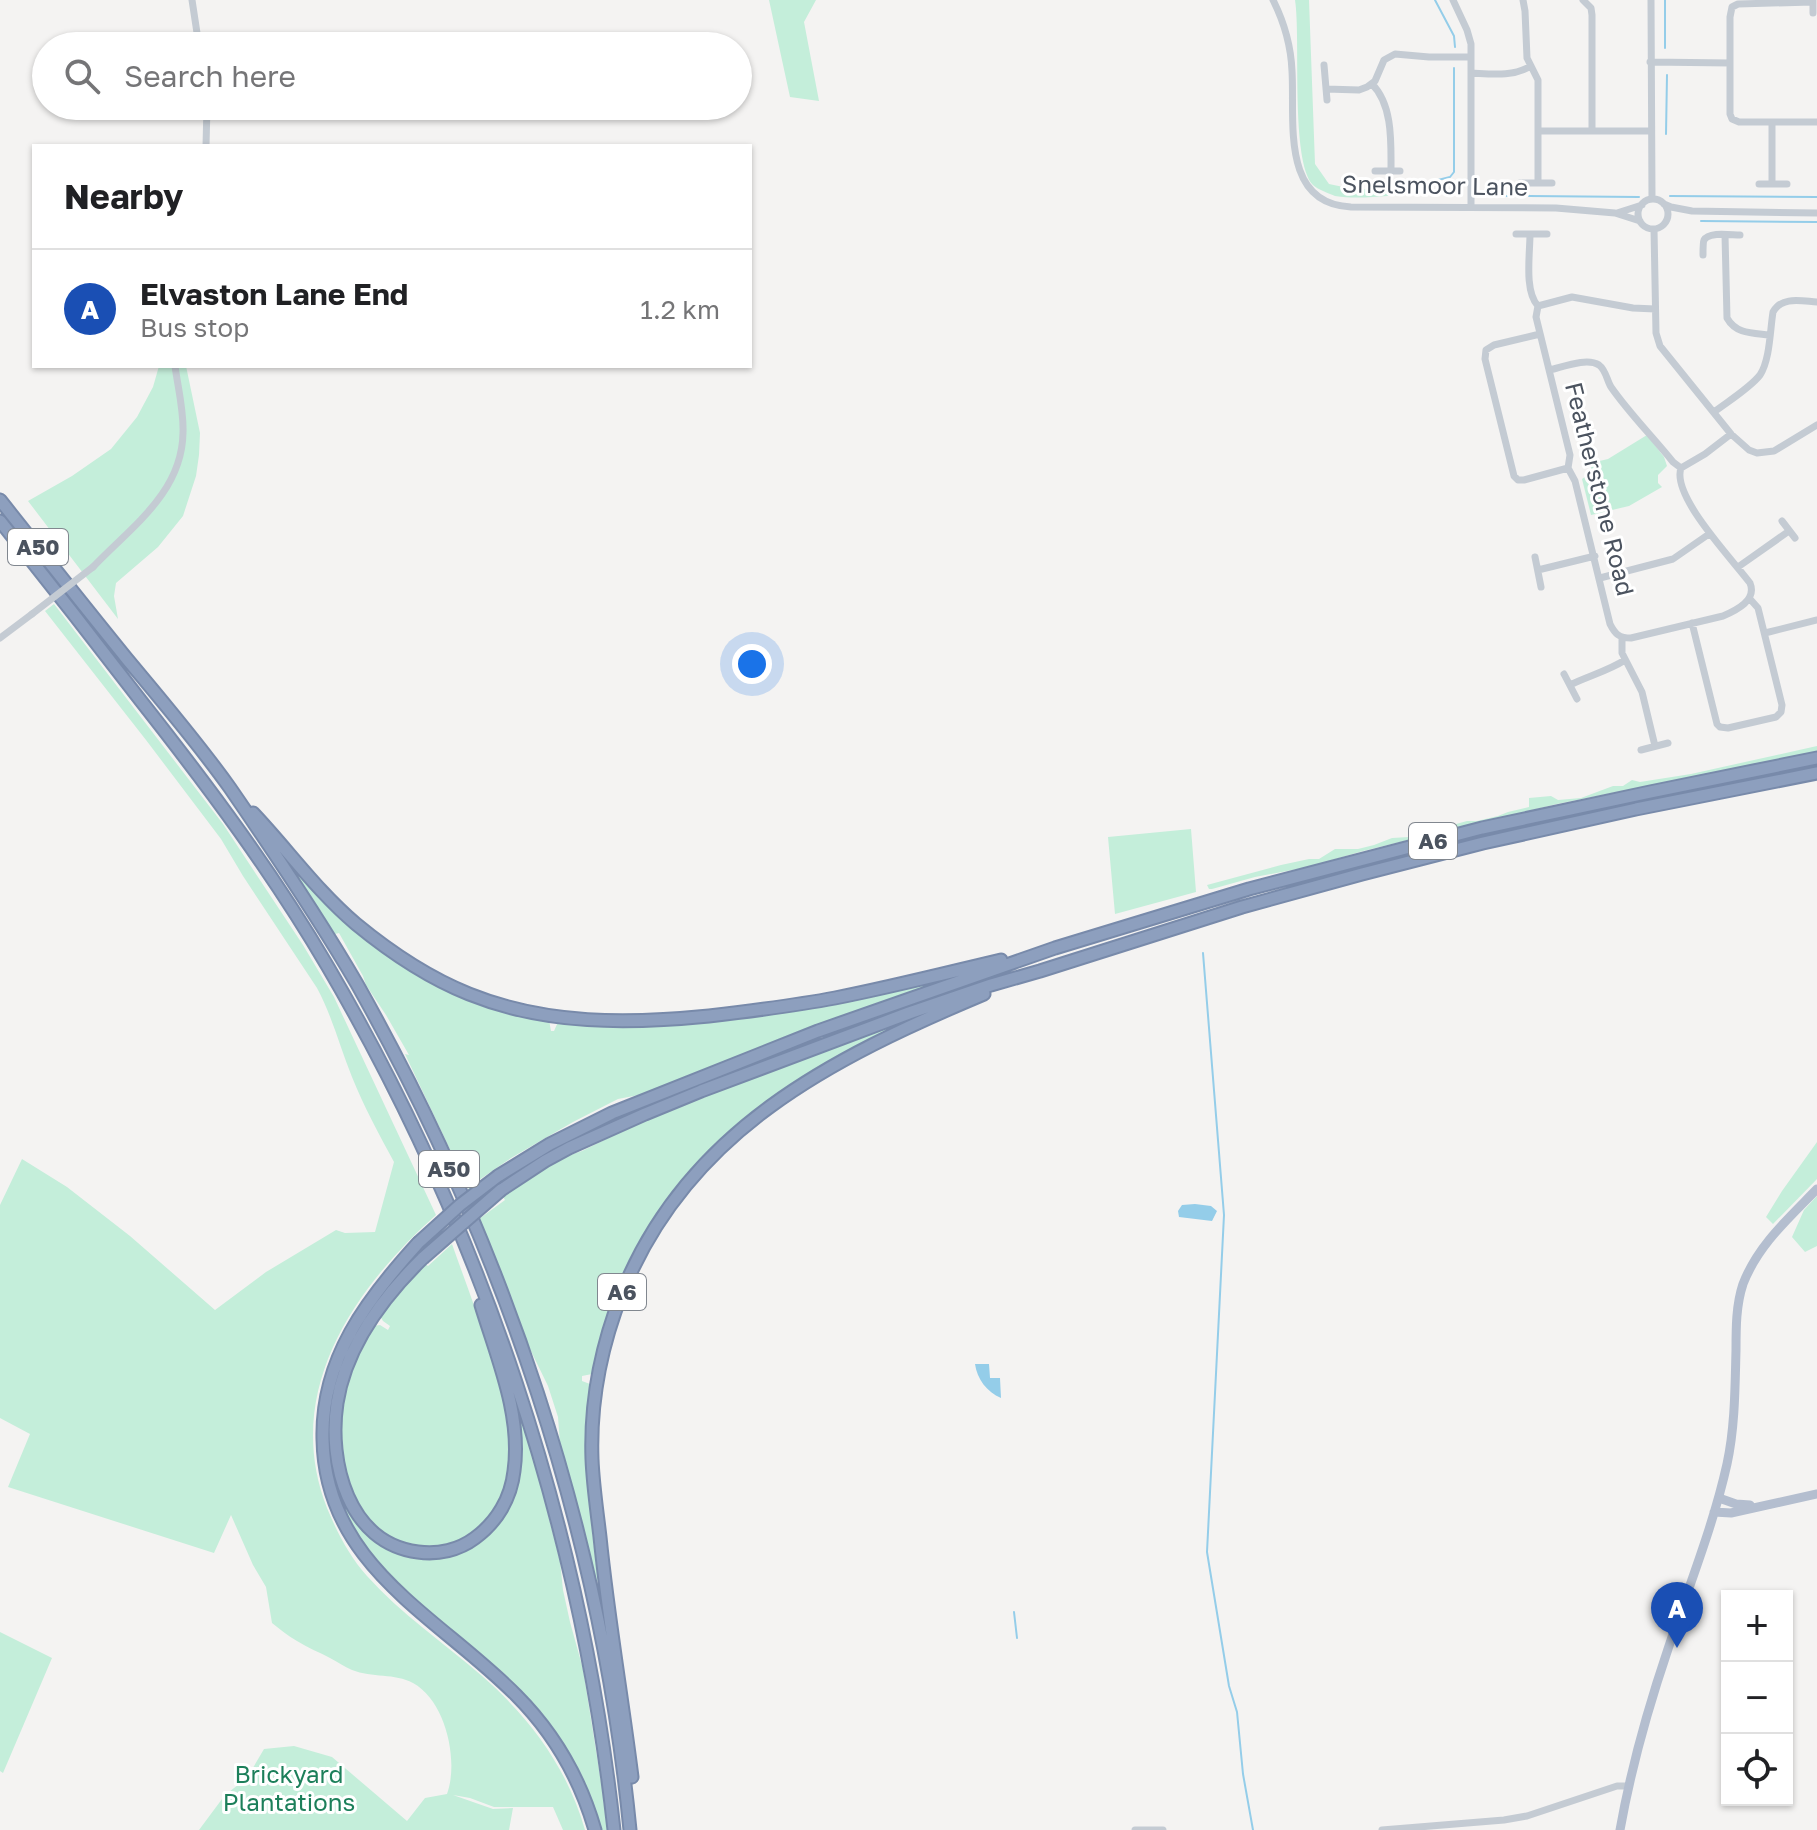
<!DOCTYPE html>
<html lang="en">
<head>
<meta charset="utf-8">
<style>
  body { margin:0; font-family:"Golos Text",sans-serif; background:#f2f2f2; color:#202124 }
  .controls { position:absolute; right:24px; bottom:24px; display:grid; overflow:hidden; border-radius:0px; box-shadow:0 2px 6px #0004 }
  .controls button { width:72px; height:72px; display:grid; place-items:center; padding:0; border:0; border-bottom:2px solid #e0e0e0; background:#fff; color:#202124; font:40px sans-serif }
  .you { position:absolute; left:752px; top:664px; width:28px; height:28px; margin:-20px; border:6px solid #fff; border-radius:50%; background:#1a73e8; box-shadow:0 0 0 12px #1a73e833 }
  .badge { display:grid; place-items:center; width:52px; height:52px; border-radius:50%; background:#0f766e; color:#fff; font-size:26px; font-weight:700 }
  .pin { position:absolute; translate:-50% -66px; filter:drop-shadow(0 2px 4px #0008) }
  .pin::after { content:''; position:absolute; top:42px; width:28px; height:24px; background:inherit; clip-path:polygon(0 0,100% 0,50% 100%) }
  .list { margin:0; padding:0; list-style:none }
  h2 { display:flex; justify-content:space-between; align-items:center; height:104px; margin:0; padding:0 32px; font-size:34px }
  h2 small { font-size:26px; font-weight:400; color:#757577 }
  .list li { display:grid; grid-template-columns:52px 1fr auto; gap:24px; align-items:center; box-sizing:border-box; height:120px; padding:0 32px; border-top:2px solid #e0e0e0 }
  .list b { display:block; font-size:30px; white-space:nowrap }
  .list p { margin:0; font-size:26px; white-space:nowrap; color:#757577 }
  .list em { font-size:26px; font-style:normal; color:#757577 }
  .icon { flex:none; width:44px; height:44px; fill:none; stroke:currentColor; stroke-width:2; stroke-linecap:round; stroke-linejoin:round }
  .map { position:relative; flex:none; width:1817px; height:1830px; overflow:hidden }
  .search { position:absolute; background:#fff; box-shadow:0 2px 6px #0004; left:32px; top:32px; width:720px; height:88px; display:flex; align-items:center; gap:20px; box-sizing:border-box; padding:0 28px; border-radius:44px; color:#757577; font-size:30px }
  .panel { position:absolute; background:#fff; box-shadow:0 2px 6px #0004; left:32px; top:144px; width:720px; height:224px; border-radius:0px }
  .map>svg:first-child { display:block }
</style>
</head>
<body>
<div class="map">
<svg width="1817" height="1830" viewBox="0 0 1817 1830">
  <rect width="100%" height="100%" fill="#f4f3f2"/>
  <path fill="#c4eeda" d="M769,0H816L804,22L819,101L790,97Z
    M1295,0H1309L1315,164L1329,184L1353,189H1417V194C1391,195 1361,200 1335,196C1330,194 1317,189 1313,185C1290,161 1301,38 1295,0Z
    M159,366H186L200,433L199,455L196,476L183,516L158,547L116,583L114,596L118,619L28,501L72,476L111,449L137,417L153,387Z
    M1647,435L1664,457L1667,466L1658,475V483L1662,487L1629,506L1591,515L1582,479C1589,475 1592,471 1591,463L1608,459Z
    M54,604L223,824L303,945L334,997L436,1215C353,1289 282,1393 327,1508C337,1532 349,1556 367,1576C401,1614 443,1642 482,1676C530,1718 567,1767 585,1830H563L553,1807H494L470,1798L453,1795L493,1809L513,1808L509,1830H199L225,1795L247,1778L264,1749L294,1746L332,1757L407,1821L425,1798L447,1794C459,1761 446,1701 413,1683C395,1673 372,1678 352,1670C345,1667 338,1662 330,1658C319,1652 308,1648 297,1641C288,1636 280,1629 272,1623L266,1587L253,1565L231,1515L214,1553L8,1487L30,1434L0,1418V1205L22,1159L67,1187L130,1236L215,1310L266,1272L336,1230L345,1233L375,1232L394,1162C379,1134 364,1107 352,1077C340,1047 332,1016 317,988L243,876L221,839L146,740L45,611Z
    M1817,746V752L1557,804L1363,851L1308,867L1255,877L1212,889H1209L1207,885L1281,865L1309,859H1319L1335,849H1358L1374,845L1392,838L1409,837L1467,821H1477L1498,816L1508,812L1529,807V798L1551,796L1558,800L1581,798L1613,786H1623L1632,780L1640,782L1691,774Z
    M1191,829L1196,892L1115,914L1108,837Z
    M281,852L396,960L549,1020L551,1031H554L558,1022L591,1025H652L941,978L942,980L802,1030L644,1094L618,1099L573,1122L511,1158L479,1180L470,1192L405,1054L409,1055L386,1015L366,985L363,976L339,933L335,934Z
    M917,1016C754,1091 629,1189 592,1374L582,1376V1381L590,1384C582,1450 590,1515 598,1581H596L560,1444L558,1417L548,1386L529,1347L479,1219L505,1200L502,1195L506,1191L558,1159L582,1151L652,1116Z
    M1817,1142V1179L1773,1224L1766,1217L1782,1191Z
    M1817,1196V1246L1805,1252L1792,1237L1804,1210Z
    M452,1244C464,1278 477,1312 488,1347C499,1379 510,1413 511,1448C511,1474 504,1501 486,1521C471,1538 451,1548 428,1547C351,1545 331,1455 344,1393C349,1369 362,1348 373,1326L380,1325L388,1330L390,1326L383,1321L380,1316L391,1301L424,1263L428,1266Z
    M504,1366L533,1456L560,1561L563,1590L570,1622L583,1669L602,1788L607,1830H600C584,1770 555,1723 510,1680C461,1634 400,1600 361,1543C348,1525 340,1503 334,1482L353,1519L364,1531L378,1543L391,1552L404,1555L430,1558L458,1553L516,1488Z
    M0,1632L52,1658L3,1773L0,1771Z"/>
  <path fill="#94cde9" d="M1195,1204L1211,1206L1217,1211L1212,1221L1179,1217L1178,1211L1182,1205Z
    M975,1364H989L990,1378H1000L1001,1398C987,1392 977,1379 975,1364Z"/>
  <g fill="none" stroke-linecap="round" stroke-linejoin="round">
    <path stroke="#94cde9" stroke-width="2" d="M1435,0L1454,36L1455,47
      M1665,0V48
      M1666,134L1667,75
      M1438,180L1450,177L1454,172V68
      M1483,196H1512
      M1529,196L1639,197
      M1670,196L1817,197
      M1701,221L1817,222
      M1203,953L1224,1215L1207,1552L1229,1686L1237,1712L1243,1774L1253,1830
      M1014,1612L1017,1638"/>
    <defs>
      <path id="highway" d="M0,500C42,553 84,606 127,659C162,701 198,743 230,788C274,852 318,917 357,984C503,1243 601,1533 630,1830
        M0,521C48,581 95,641 141,701C208,786 273,873 328,967C482,1230 581,1527 614,1830
        M253,813C288,850 317,891 356,924C390,952 429,978 469,994C546,1025 628,1024 709,1016C751,1011 793,1006 835,998C891,987 946,973 1001,960
        M498,1176L550,1144L612,1113L818,1031L1055,948L1249,889L1482,828L1650,792L1817,758
        M501,1190L545,1161L569,1148L645,1114L701,1091L909,1013L991,985L1040,971L1242,907L1362,874L1483,843L1636,809L1817,773
        M418,1243C367,1299 321,1359 323,1439C325,1566 438,1616 516,1695C554,1733 580,1778 595,1830
        M423,1258C383,1297 346,1346 337,1403C328,1462 348,1543 418,1552C438,1555 459,1550 475,1538C497,1522 511,1498 514,1471C522,1415 497,1358 481,1305
        M632,1777C622,1697 608,1617 600,1537C597,1511 593,1485 592,1459C590,1402 601,1346 622,1293C687,1130 832,1058 984,994"/>
    </defs>
    <use href="#highway" stroke="#788aaa" stroke-width="15"/>
    <path stroke="#c4cbd3" stroke-width="7" d="M192,0L199,46
      M1273,0C1284,22 1291,47 1292,71C1295,120 1280,204 1351,207L1556,208L1615,213L1640,221
      M1453,0L1467,30L1471,44V207
      M1523,0L1525,11L1527,58L1538,80V183
      M1583,0L1591,8L1592,15V130
      M1651,0L1652,199
      M1813,0V13
      M1812,2L1738,4L1732,7L1730,17V114L1732,119L1739,122H1817
      M1650,62L1730,63
      M1324,65L1327,100
      M1471,73C1492,74 1512,77 1531,66
      M1372,84C1393,105 1391,143 1391,171
      M1326,89L1359,90L1367,87L1375,81L1384,60L1395,54L1429,57H1471
      M1538,131H1651
      M206,146L207,106
      M1375,171H1400
      M1520,183H1552
      M1759,184H1787
      M1772,184V122
      M1638 214a15 15 0 1 1 30 0a15 15 0 1 1-30 0Z
      M1664,204L1671,207L1692,211L1817,213
      M1617,213L1642,205
      M1654,229L1656,333L1660,346L1731,434L1749,450L1757,453L1774,451L1817,425
      M1516,234H1547
      M1530,234C1530,254 1524,291 1538,306
      M1725,235L1727,318C1736,334 1752,333 1769,335
      M1703,255C1703,252 1703,242 1704,240C1709,231 1731,235 1740,235
      M1538,306L1536,317L1570,455L1568,468L1575,481L1610,624C1615,634 1619,638 1631,638L1723,616C1737,610 1757,600 1750,583C1733,560 1671,496 1681,468L1705,454L1731,434
      M1538,306L1572,297L1633,308L1655,309
      M1540,334L1494,345L1486,350L1485,359L1514,476L1518,480H1524L1568,468
      M1550,370C1563,367 1587,357 1599,365C1606,370 1607,381 1611,387C1629,413 1653,437 1673,462L1681,468
      M1714,412C1727,402 1750,388 1760,375C1770,360 1770,330 1773,312C1782,296 1801,301 1817,302
      M1782,521L1795,538
      M1535,557L1541,587
      M93,567C131,527 182,493 183,433C184,411 178,388 175,366
      M1738,567L1789,531
      M1538,570L1595,556
      M1600,578L1673,559L1709,534
      M1692,623L1717,724L1720,727L1728,728L1776,717L1781,712L1782,705L1758,608L1750,599
      M1765,633L1817,620
      M0,638L32,614
      M1622,638V653L1642,692L1655,746
      M1564,674L1577,699
      M1570,685C1588,676 1608,671 1625,660
      M1641,750L1668,743
      M1135,1830H1163
      M1382,1830L1504,1820L1527,1816L1617,1786H1628"/>
    <path stroke="#b4becf" stroke-width="9" d="M1719,1498L1736,1504L1750,1505
      M1714,1512L1731,1513L1817,1494
      M1620,1830C1631,1768 1648,1708 1668,1649C1688,1588 1713,1527 1727,1464C1735,1427 1735,1388 1736,1350C1736,1328 1736,1305 1743,1284C1758,1245 1789,1218 1817,1189"/>
    <use href="#highway" stroke="#8d9fbe" stroke-width="11"/>
    <defs>
      <path id="highway-bridge" d="M418,1243L460,1205L498,1176
        M423,1258L501,1190"/>
    </defs>
    <use href="#highway-bridge" stroke="#788aaa" stroke-width="15" stroke-linecap="butt"/>
    <path stroke="#c4cbd3" stroke-width="7" d="M32,614L93,567"/>
    <use href="#highway-bridge" stroke="#8d9fbe" stroke-width="11"/>
  </g>
  <g text-anchor="middle" stroke-width="6" stroke-linejoin="round" paint-order="stroke">
    <g fill="#fff" stroke="#81878f" stroke-width="2">
      <rect x="8" y="529" width="60" height="36" rx="6"/>
      <rect x="1409" y="823" width="48" height="36" rx="6"/>
      <rect x="419" y="1151" width="60" height="36" rx="6"/>
      <rect x="598" y="1274" width="48" height="36" rx="6"/>
    </g>
    <g font-size="22" font-weight="bold" fill="#4b535f">
      <text x="38" y="555">A50</text>
      <text x="1433" y="849">A6</text>
      <text x="449" y="1177">A50</text>
      <text x="622" y="1300">A6</text>
    </g>
    <g font-size="24" fill="#4b535f" stroke="#fff">
      <text transform="translate(1435 186) rotate(1)" y="8">Snelsmoor Lane</text>
      <text transform="translate(1599 489) rotate(76)" y="8">Featherstone Road</text>
    </g>
    <g font-size="24" fill="#1c7f5a" stroke="#fff">
      <text x="289" y="1783">Brickyard<tspan x="289" dy="28">Plantations</tspan></text>
    </g>
  </g>
</svg>
<div class="controls">
<button>+</button>
<button>−</button>
<button><svg class="icon" aria-label="locate" viewBox="0 0 24 24"><circle cx="12" cy="12" r="6"/><path d="M12 2v4M12 18v4M2 12h4M18 12h4"/></svg></button>
</div>
<div class="you"></div>
<div class="pin badge" style="left:1677px;top:1648px;background:#1a4fb4">A</div>
<div class="search"><svg class="icon" aria-label="search" viewBox="0 0 24 24"><circle cx="10" cy="10" r="6"/><path d="M15 15l6 6"/></svg>Search here</div>
<section class="panel">
<h2>Nearby<small></small></h2>
<ul class="list">
<li><span class="badge" style="background:#1a4fb4">A</span><div><b>Elvaston Lane End</b><p>Bus stop</p></div><em>1.2 km</em></li>
</ul>
</section>
</div>
</body>
</html>
